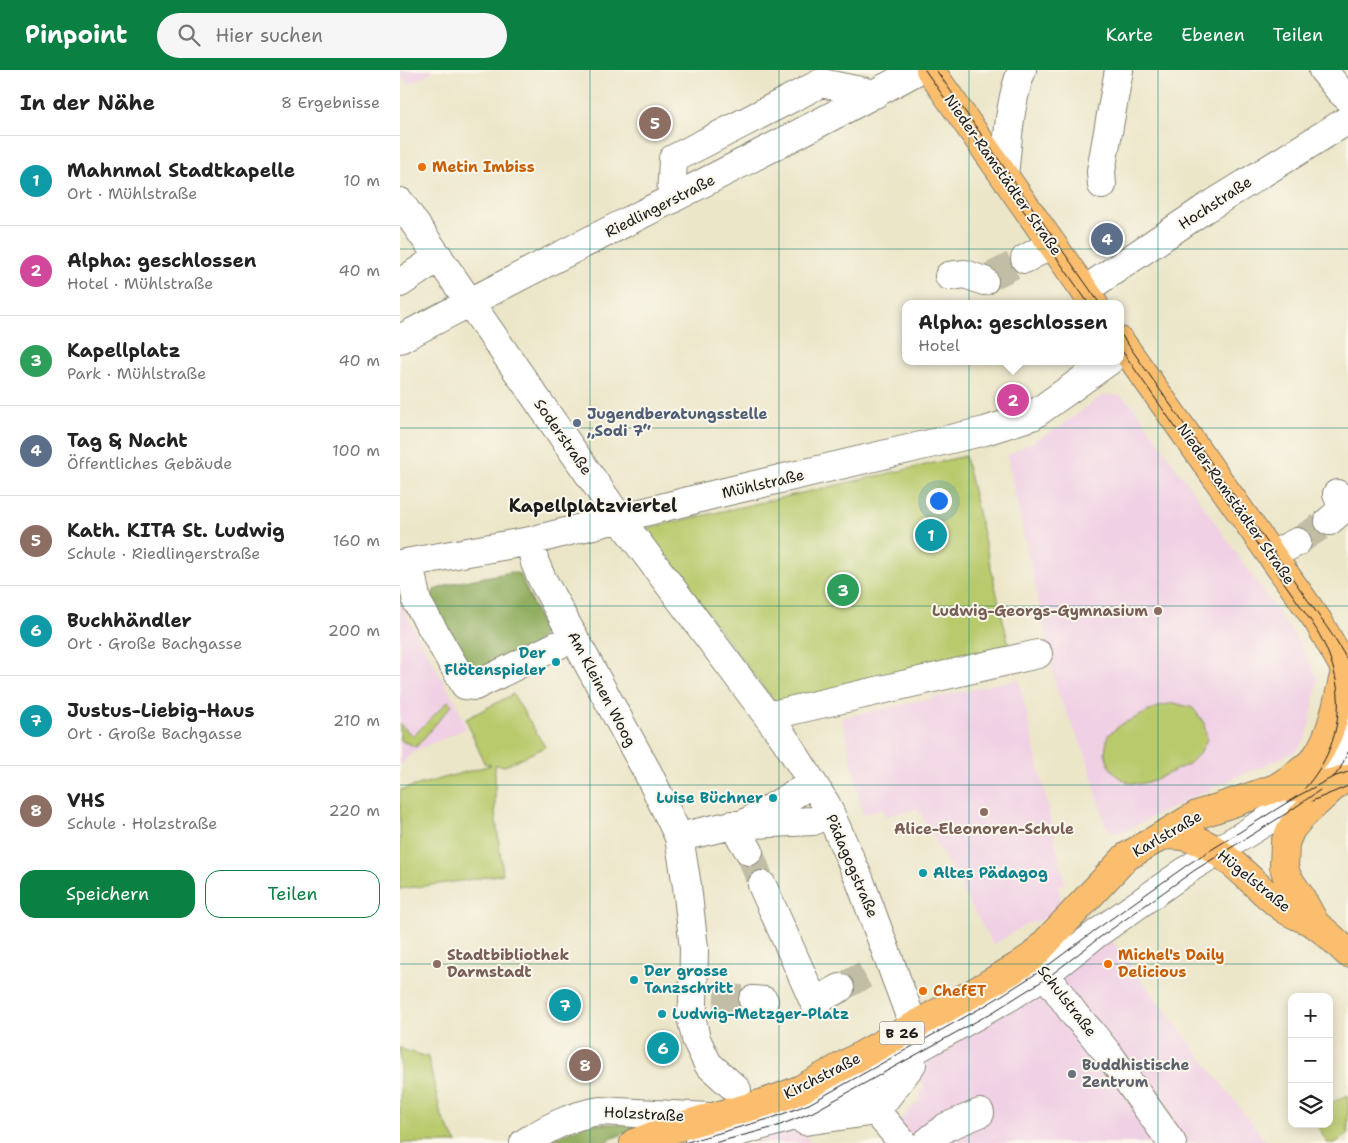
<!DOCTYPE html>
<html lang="de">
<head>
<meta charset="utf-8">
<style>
  body { margin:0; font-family:"Shantell Sans",sans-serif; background:#f6f6f6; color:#222 }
  .controls { position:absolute; right:15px; bottom:15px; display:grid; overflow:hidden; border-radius:10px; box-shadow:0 2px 12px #0003 }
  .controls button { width:45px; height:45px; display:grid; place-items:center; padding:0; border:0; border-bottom:1px solid #e0e0e0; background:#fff; color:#222; font:25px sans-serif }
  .you { position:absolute; left:538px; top:430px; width:18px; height:18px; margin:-12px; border:4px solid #fff; border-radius:50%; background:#1a73e8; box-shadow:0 0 0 8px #1a73e833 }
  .badge { display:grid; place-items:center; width:32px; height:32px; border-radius:50%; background:#0b8043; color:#fff; font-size:16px; font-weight:700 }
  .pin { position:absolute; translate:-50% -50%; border:2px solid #fff; box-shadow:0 1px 5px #0006 }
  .popup { position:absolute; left:502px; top:230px; width:222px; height:65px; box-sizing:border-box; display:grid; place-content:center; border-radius:10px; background:#fff; filter:drop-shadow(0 1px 4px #0005); font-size:16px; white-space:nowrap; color:#767676 }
  .popup b { font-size:19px; color:#222 }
  .popup::after { content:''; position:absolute; left:50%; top:100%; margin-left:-10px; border:10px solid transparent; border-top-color:#fff }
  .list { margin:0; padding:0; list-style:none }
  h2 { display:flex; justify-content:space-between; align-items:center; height:65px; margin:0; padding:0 20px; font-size:21px }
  h2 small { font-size:16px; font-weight:400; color:#767676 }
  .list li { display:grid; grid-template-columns:32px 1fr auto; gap:15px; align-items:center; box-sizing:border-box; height:90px; padding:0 20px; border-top:1px solid #e0e0e0 }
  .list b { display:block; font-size:19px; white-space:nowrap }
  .list p { margin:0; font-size:16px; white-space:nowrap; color:#767676 }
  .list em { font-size:16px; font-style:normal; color:#767676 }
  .actions { display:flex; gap:10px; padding:15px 20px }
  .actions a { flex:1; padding:11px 0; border:1px solid #0b8043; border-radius:15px; text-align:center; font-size:18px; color:#0b8043 }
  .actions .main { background:#0b8043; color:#fff }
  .icon { flex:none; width:28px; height:28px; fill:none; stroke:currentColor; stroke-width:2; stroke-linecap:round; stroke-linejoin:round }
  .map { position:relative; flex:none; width:948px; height:1073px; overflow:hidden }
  header { display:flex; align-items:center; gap:30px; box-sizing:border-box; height:70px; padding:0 25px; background:#0b8043; color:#fff }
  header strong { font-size:24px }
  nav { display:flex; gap:28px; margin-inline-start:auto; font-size:18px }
  .search { width:350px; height:45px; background:#f6f6f6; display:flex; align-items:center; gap:12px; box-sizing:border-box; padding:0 18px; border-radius:28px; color:#767676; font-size:19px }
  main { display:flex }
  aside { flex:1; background:#fff }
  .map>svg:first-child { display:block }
</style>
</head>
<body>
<header>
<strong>Pinpoint</strong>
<div class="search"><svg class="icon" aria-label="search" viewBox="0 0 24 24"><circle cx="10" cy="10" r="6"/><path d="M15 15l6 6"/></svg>Hier suchen</div>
<nav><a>Karte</a><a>Ebenen</a><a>Teilen</a></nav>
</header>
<main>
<aside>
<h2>In der Nähe<small>8 Ergebnisse</small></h2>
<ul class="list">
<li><span class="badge" style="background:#0f9aa8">1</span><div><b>Mahnmal Stadtkapelle</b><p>Ort · Mühlstraße</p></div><em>10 m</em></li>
<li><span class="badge" style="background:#d1479c">2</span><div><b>Alpha: geschlossen</b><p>Hotel · Mühlstraße</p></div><em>40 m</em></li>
<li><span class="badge" style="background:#2e9e5b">3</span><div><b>Kapellplatz</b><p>Park · Mühlstraße</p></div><em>40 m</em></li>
<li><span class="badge" style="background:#5c6f8a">4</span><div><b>Tag &amp; Nacht</b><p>Öffentliches Gebäude</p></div><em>100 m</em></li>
<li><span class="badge" style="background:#8d6e63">5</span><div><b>Kath. KITA St. Ludwig</b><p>Schule · Riedlingerstraße</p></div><em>160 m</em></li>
<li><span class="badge" style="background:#0f9aa8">6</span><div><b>Buchhändler</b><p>Ort · Große Bachgasse</p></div><em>200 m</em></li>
<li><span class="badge" style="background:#0f9aa8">7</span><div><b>Justus-Liebig-Haus</b><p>Ort · Große Bachgasse</p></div><em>210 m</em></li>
<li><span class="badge" style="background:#8d6e63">8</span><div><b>VHS</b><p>Schule · Holzstraße</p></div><em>220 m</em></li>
</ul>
<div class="actions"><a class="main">Speichern</a><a>Teilen</a></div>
</aside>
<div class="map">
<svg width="948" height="1073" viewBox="0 0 948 1073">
  <rect width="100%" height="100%" fill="#fbf7ec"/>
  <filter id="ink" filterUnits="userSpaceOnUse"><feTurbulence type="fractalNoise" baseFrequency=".02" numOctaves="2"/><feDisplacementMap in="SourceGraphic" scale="10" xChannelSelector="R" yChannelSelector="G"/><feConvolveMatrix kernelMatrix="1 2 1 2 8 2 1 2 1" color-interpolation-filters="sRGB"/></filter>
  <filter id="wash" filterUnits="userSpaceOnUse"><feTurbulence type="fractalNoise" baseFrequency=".0096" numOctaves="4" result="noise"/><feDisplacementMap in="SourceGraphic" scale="20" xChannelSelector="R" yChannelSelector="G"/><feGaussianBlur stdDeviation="1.12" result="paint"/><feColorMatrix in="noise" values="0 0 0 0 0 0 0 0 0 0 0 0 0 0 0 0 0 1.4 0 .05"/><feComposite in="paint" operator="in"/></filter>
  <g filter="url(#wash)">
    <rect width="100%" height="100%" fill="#ece6c9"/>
    <path fill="#f0d0e4" d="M0,0H35L8,15L0,5Z
      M703,325L721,326L734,337L900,574L918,609L907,666L896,681L817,716L720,763H712L705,754L686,685L658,624L607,386L661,356Z
      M0,534L58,637L66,659L12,682L0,696Z
      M619,609L665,814L658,815L662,835L651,848L628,853L593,875L518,739L486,746L483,739L463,745L442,648Z
      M711,870L867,1073H497L493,1061L501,1049L520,1030L521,1021L525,1018L509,991Z
      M404,1049L409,1073H353L357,1072L371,1061Z"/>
    <path fill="#b9ca6d" stroke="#6a7344" d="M565,386L610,580L376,634L244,459Z
      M113,624L145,677L105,696L95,695V741L103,804L62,811L0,819V720L91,695L84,693L66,649Z
      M48,631L52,635L16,677L0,670V654L13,666Z
      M774,633L793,638L804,653L807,669L800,683L789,694L752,711L740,714L729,713L717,706L709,696L705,682L708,665L722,654L760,636Z
      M0,977L4,980L28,987L41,1045L57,1073H0Z
      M948,1025V1064L935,1073H927L917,1054H929V1034Z"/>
    <path fill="#92ae60" stroke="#57653e" d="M111,502L120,504L145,563L132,577L74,608L28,536L34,520L54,513Z
      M186,1054H237L236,1058L202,1073H144Z"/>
  </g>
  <g filter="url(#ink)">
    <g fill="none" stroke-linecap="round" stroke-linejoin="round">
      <path stroke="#c2bea6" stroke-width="28" stroke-dasharray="28 14" stroke-linecap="butt" d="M588,208L625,189
        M897,472L929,451
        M349,781L362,815
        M440,918L470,902
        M314,927L353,930"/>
      <defs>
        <path id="minor" d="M923,0L940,21L948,28
          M604,105C608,71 609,32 622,0
          M702,115L701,101L719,0
          M271,130L273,89L421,13L475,24
          M0,132L220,449L384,668L426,734L460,811L514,957
          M625,189L652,174
          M549,206L565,204L584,211
          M0,213L39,187
          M685,220L803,140L948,50
          M0,269C172,177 347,94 518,0
          M929,451L943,439L937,424
          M130,471L135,493L142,509L249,705L279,767L287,816L294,879L293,935L291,946L296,969L308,994L337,1020
          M872,485L897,472
          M9,493L17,532L65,615L75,616L174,567
          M0,494L130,471L316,424L585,361L632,346L709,291
          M368,646L638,584
          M346,753L398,722
          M333,755L349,781
          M279,767L333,755L413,751
          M362,815L414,932L440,918
          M634,888L675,945L690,961L713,990L772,1073
          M353,930L364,931
          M464,1027L503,1073
          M405,1051L476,1041L512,994
          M124,1073C148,1058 172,1045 200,1041L309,1047
          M299,1073L384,1049L411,1038L611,926L645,904L696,864L793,796L868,750L917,716L927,703L943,677L948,656
          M526,1073L546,1057L580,1043"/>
        <path id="major" d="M530,0L694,234
          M720,271L918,551L948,604
          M876,718C890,709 906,700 916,687C933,663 938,629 945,601
          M761,766C814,758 847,813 886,840C895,846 907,849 916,855C928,863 938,874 948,883
          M916,855L900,826L887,807L884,797L885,773L891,759L901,747L941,710
          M234,1073C260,1063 285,1054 312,1047C342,1039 372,1032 401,1019L580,919L617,897L633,886L726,787L797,745L876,718L917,716L948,709"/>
      </defs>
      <use href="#minor" stroke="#848172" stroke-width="30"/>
      <use href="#major" stroke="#848172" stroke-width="30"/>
      <use href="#minor" stroke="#fff" stroke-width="28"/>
      <use href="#major" stroke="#fabe6e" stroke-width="28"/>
      <path stroke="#1c1c1c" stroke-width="1" d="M525,0L689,234
        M536,0L700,234
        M720,263L933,566L948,591
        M720,278L913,554C948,609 948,669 905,718
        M933,708L940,699L948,682
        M912,731L948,716
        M284,1073L372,1048L409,1034L588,934L642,900L694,861L790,793L896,727L933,707L948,702
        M314,1073L375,1057L413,1042L593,942L647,908L699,868L795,800L887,743L920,720"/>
    </g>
  </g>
  <path fill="none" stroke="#0f766e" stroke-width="1" stroke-opacity="0.55" d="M190,0V1073M379,0V1073M569,0V1073M758,0V1073M0,179H948M0,358H948M0,536H948M0,715H948M0,894H948"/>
  <g fill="#e8710a" stroke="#fbf7ec" stroke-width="2">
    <circle cx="22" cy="97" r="5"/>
    <circle cx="708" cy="894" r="5"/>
    <circle cx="523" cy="921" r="5"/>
  </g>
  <circle fill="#5c6f8a" stroke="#fbf7ec" stroke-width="2" cx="177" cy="353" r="5"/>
  <g fill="#8d6e63" stroke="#fbf7ec" stroke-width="2">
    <circle cx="758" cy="541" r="5"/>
    <circle cx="584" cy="742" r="5"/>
    <circle cx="37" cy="894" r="5"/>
  </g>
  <g fill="#0f9aa8" stroke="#fbf7ec" stroke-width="2">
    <circle cx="156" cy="592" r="5"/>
    <circle cx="373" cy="728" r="5"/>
    <circle cx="523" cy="803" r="5"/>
    <circle cx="234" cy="910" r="5"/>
    <circle cx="262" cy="944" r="5"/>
  </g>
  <circle fill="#6b7280" stroke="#fbf7ec" stroke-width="2" cx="672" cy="1004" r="5"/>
  <g text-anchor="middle" stroke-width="4" stroke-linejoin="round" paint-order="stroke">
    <rect fill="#fbf7ec" stroke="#5f5e5a" stroke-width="1" x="479.5" y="951.5" width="45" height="23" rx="4"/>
    <g font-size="14" font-weight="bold" fill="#1c1c1c">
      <text x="502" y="968">B 26</text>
    </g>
    <g font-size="15" font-weight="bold" fill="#c56008" stroke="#fbf7ec" text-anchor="start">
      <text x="32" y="102">Metin Imbiss</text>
      <text x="718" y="890">Michel's Daily<tspan x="718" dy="17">Delicious</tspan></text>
      <text x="533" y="926">ChefET</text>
    </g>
    <g font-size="15" fill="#1c1c1c" stroke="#fbf7ec">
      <text transform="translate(603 105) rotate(55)" y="5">Nieder-Ramstädter Straße</text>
      <text transform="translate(815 133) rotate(-33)" y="5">Hochstraße</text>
      <text transform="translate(260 136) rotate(-27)" y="5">Riedlingerstraße</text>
      <text transform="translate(163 367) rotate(55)" y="5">Soderstraße</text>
      <text transform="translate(363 414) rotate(-13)" y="5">Mühlstraße</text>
      <text transform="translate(836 434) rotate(55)" y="5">Nieder-Ramstädter Straße</text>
      <text transform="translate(202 619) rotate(62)" y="5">Am Kleinen Woog</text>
      <text transform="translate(767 764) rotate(-30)" y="5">Karlstraße</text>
      <text transform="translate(452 796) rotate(67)" y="5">Pädagogstraße</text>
      <text transform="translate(854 811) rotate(39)" y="5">Hügelstraße</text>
      <text transform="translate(667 931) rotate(52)" y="5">Schulstraße</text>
      <text transform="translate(422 1006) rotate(-27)" y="5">Kirchstraße</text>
      <text transform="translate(244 1044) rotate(3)" y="5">Holzstraße</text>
    </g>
    <g font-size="15" font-weight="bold" fill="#4e5e75" stroke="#fbf7ec" text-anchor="start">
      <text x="187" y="349">Jugendberatungsstelle<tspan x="187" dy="17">„Sodi 7“</tspan></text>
    </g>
    <g font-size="15" font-weight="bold" fill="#785e54" stroke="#fbf7ec" text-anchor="end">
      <text x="748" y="546">Ludwig-Georgs-Gymnasium</text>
      <text x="584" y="764" text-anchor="middle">Alice-Eleonoren-Schule</text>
      <text x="47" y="890" text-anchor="start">Stadtbibliothek<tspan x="47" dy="17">Darmstadt</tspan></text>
    </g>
    <g font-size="15" font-weight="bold" fill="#0d838f" stroke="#fbf7ec" text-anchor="start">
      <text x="146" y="588" text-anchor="end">Der<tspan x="146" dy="17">Flötenspieler</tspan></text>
      <text x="363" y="733" text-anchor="end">Luise Büchner</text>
      <text x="533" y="808">Altes Pädagog</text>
      <text x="244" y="906">Der grosse<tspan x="244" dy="17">Tanzschritt</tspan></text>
      <text x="272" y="949">Ludwig-Metzger-Platz</text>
    </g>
    <g font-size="15" font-weight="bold" fill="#5b616d" stroke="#fbf7ec" text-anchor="start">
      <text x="682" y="1000">Buddhistische<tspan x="682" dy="17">Zentrum</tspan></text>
    </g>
    <g font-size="18" font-weight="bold" fill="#1c1c1c" stroke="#fbf7ec">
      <text x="193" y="442">Kapellplatzviertel</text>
    </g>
  </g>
</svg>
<div class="controls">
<button>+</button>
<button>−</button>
<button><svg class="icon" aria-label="layers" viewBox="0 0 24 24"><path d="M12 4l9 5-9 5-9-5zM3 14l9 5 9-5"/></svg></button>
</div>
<div class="you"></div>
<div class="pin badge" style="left:531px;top:465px;background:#0f9aa8">1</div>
<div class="pin badge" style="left:613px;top:330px;background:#d1479c">2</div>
<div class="popup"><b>Alpha: geschlossen</b>Hotel</div>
<div class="pin badge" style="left:443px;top:520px;background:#2e9e5b">3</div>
<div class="pin badge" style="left:707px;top:169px;background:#5c6f8a">4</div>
<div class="pin badge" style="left:255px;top:53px;background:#8d6e63">5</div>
<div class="pin badge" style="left:263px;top:978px;background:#0f9aa8">6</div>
<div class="pin badge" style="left:165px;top:935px;background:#0f9aa8">7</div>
<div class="pin badge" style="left:185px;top:995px;background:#8d6e63">8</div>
</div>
</main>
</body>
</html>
